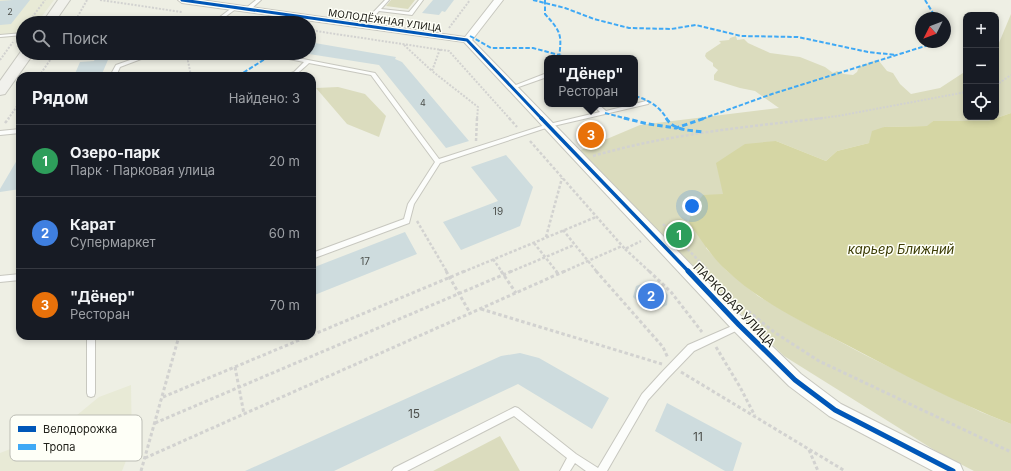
<!DOCTYPE html>
<html lang="ru">
<head>
<meta charset="utf-8">
<style>
  body { margin:0; font-family:Inter,sans-serif; background:#20242c; color:#f1f3f6 }
  .controls { position:absolute; right:12px; top:12px; display:grid; overflow:hidden; border-radius:8px; box-shadow:0 2px 6px #0003 }
  .controls button { width:36px; height:36px; display:grid; place-items:center; padding:0; border:0; border-bottom:1px solid #363941; background:#171b24; color:#f1f3f6; font:20px sans-serif }
  .compass { position:absolute; left:915px; top:12px; width:36px; height:36px; border-radius:50%; background:#171b24; box-shadow:0 2px 6px #0003; rotate:228deg }
  .you { position:absolute; left:692px; top:206px; width:14px; height:14px; margin:-10px; border:3px solid #fff; border-radius:50%; background:#1a73e8; box-shadow:0 0 0 6px #1a73e833 }
  .badge { display:grid; place-items:center; width:26px; height:26px; border-radius:50%; background:#696a61; color:#fff; font-size:13px; font-weight:700 }
  .pin { position:absolute; translate:-50% -50%; border:2px solid #fff; box-shadow:0 1px 4px #0006 }
  .popup { position:absolute; left:544px; top:55px; width:94px; height:52px; box-sizing:border-box; display:grid; place-content:center; border-radius:8px; background:#171b24; filter:drop-shadow(0 1px 3px #0005); font-size:13px; white-space:nowrap; color:#9ea1a6 }
  .popup b { font-size:15px; color:#f1f3f6 }
  .popup::after { content:''; position:absolute; left:50%; top:100%; margin-left:-8px; border:8px solid transparent; border-top-color:#171b24 }
  .list { margin:0; padding:0; list-style:none }
  h2 { display:flex; justify-content:space-between; align-items:center; height:52px; margin:0; padding:0 16px; font-size:17px }
  h2 small { font-size:13px; font-weight:400; color:#9ea1a6 }
  .list li { display:grid; grid-template-columns:26px 1fr auto; gap:12px; align-items:center; box-sizing:border-box; height:72px; padding:0 16px; border-top:1px solid #363941 }
  .list b { display:block; font-size:15px; white-space:nowrap }
  .list p { margin:0; font-size:13px; white-space:nowrap; color:#9ea1a6 }
  .list em { font-size:13px; font-style:normal; color:#9ea1a6 }
  .icon { flex:none; width:22px; height:22px; fill:none; stroke:currentColor; stroke-width:2; stroke-linecap:round; stroke-linejoin:round }
  .map { position:relative; flex:none; width:1011px; height:471px; overflow:hidden }
  .search { position:absolute; background:#171b24; box-shadow:0 2px 6px #0003; left:16px; top:16px; width:300px; height:44px; display:flex; align-items:center; gap:10px; box-sizing:border-box; padding:0 14px; border-radius:22px; color:#9ea1a6; font-size:15px }
  .panel { position:absolute; background:#171b24; box-shadow:0 2px 6px #0003; left:16px; top:72px; width:300px; height:268px; border-radius:12px }
  .map>svg:first-child { display:block }
</style>
</head>
<body>
<div class="map">
<svg width="1011" height="471" viewBox="0 0 1011 471">
  <rect width="100%" height="100%" fill="#eeefe4"/>
  <path fill="#e8ead6" d="M0,0H54L37,23H23V36L0,38Z
    M131,385L132,445L122,471H0V453L59,430L99,397Z"/>
  <path fill="#dbdcbe" d="M391,0H415L408,9L386,6Z
    M1011,14V113L988,121H933L928,126L884,127L869,143L837,151L826,161L776,141L723,194L706,248L726,270L758,296L794,317L865,355L981,412L1011,424V471H974L939,453L784,356L576,152L640,125L779,108L755,91L740,88L714,80V75L718,70L713,66V63L707,59L705,56L706,53L721,43L719,41L729,40L730,38L736,36L737,40L744,39L748,43L770,53L800,57L825,67L833,73L837,71L844,74L853,75L857,72L859,67L874,61H879L887,71L893,73L900,84L911,94L940,88L966,71V117H996V50Z
    M338,87L365,94L386,116L379,137L347,124L316,88Z
    M500,436L520,471H433Z"/>
  <path fill="#d5d6a4" d="M1011,113V424C955,402 900,373 847,345C805,323 761,303 726,270C711,256 700,239 689,222L692,209L703,195L723,194L716,163L745,144L776,141L826,161L837,151L869,143L872,131L884,127L927,126L933,121H988Z"/>
  <path fill="#cedcde" d="M13,0H30L11,24L0,25V1Z
    M433,0H454L445,12L442,11L439,15L422,13Z
    M309,42L396,57L395,59L402,62L469,141L446,148L379,65L309,54Z
    M98,53H111L101,76H74L80,62L94,61Z
    M20,155V189L0,192V189Z
    M506,155L533,187L520,226L461,250L443,222L498,201L471,167Z
    M405,232L417,254L312,296V268Z
    M647,282L659,284L668,295L667,305L656,310L643,307L633,297L636,286Z
    M520,353L539,358L609,398L592,429L518,384L334,471H245L501,356Z
    M667,403L742,443L733,471H725L655,431Z"/>
  <g fill="none" stroke-linecap="round" stroke-linejoin="round">
    <defs>
      <path id="lane" d="M256,0H261L250,10H246V8Z
        M385,0H389L381,9L409,12L419,0H423L412,15L379,11L366,26H362V24Z
        M233,7L237,8L217,23H212Z
        M23,33V35L0,37V35Z
        M150,53H157L120,67L116,76H110L116,65Z
        M262,53H272L375,73L439,159L545,125L600,112L592,104H598L606,111L646,101L649,103L648,104L549,127L440,163L414,204L409,223L312,259V253L404,219L408,204L435,162L371,75L309,63C299,72 297,76 283,76L294,72L304,62L264,54Z
        M547,73V77L513,89L511,90L508,88Z
        M20,129V133L0,135V131Z
        M20,274V280L0,282V276Z
        M739,323L742,324L743,326L742,328L694,351L668,378L648,400L607,471H586L575,463L570,471H560L567,458L514,416L407,471H392L394,468L515,407L518,408L576,454L598,468L642,394L662,372L688,345Z
        M87,336H95V393L94,396L91,397L88,396L87,393Z"/>
      <path id="street" d="M178,0H201L465,37L494,0H503L472,40L745,320L801,374L841,404L960,464L963,471H933L829,416L789,386L733,330L464,42L182,3Z"/>
      <path id="secondary" d="M58,0H70L54,23H42Z
        M22,50L23,53H34L5,94L0,95V81Z"/>
    </defs>
    <use href="#lane" stroke="#c7c7bf" stroke-width="2"/>
    <use href="#street" stroke="#c7c7bf" stroke-width="2"/>
    <use href="#secondary" stroke="#c7c7bf" stroke-width="2"/>
    <path stroke="#d2d2d0" stroke-width="2" stroke-dasharray="2 1.5" stroke-linecap="butt" d="M100,0L182,12
      M234,19L262,23
      M28,23L45,0
      M74,23L87,0
      M449,28L470,0
      M309,30L449,51L510,119
      M404,45L432,71
      M440,49L432,71L478,107L477,119
      M0,60L13,42
      M39,76L55,53
      M191,76L188,61L195,53
      M996,85L1011,75
      M8,119L20,102
      M814,119L838,116L966,92"/>
    <path stroke="#d2d2d0" stroke-width="2.5" stroke-dasharray="3 2" stroke-linecap="butt" d="M509,118L517,127
      M5,123L9,118
      M476,141L477,118
      M530,141L625,249L641,241
      M593,156C668,134 745,127 823,118
      M417,221L447,272
      M663,224L707,269
      M563,230L597,272
      M546,237L562,178
      M534,243L557,272
      M625,249L650,272
      M493,259L502,272
      M463,272L596,217
      M510,272L574,245
      M563,272L622,246"/>
    <path stroke="#d2d2d0" stroke-width="3" stroke-dasharray="3.5 2.5" stroke-linecap="butt" d="M446,271L470,313
      M501,271L516,293
      M556,271L558,274
      M596,271L663,347L668,358
      M649,271L671,292L702,332
      M481,309L662,364
      M748,311L774,332L819,361L1011,452
      M312,335L465,271
      M716,347L740,387L755,416
      M235,367L244,414
      M681,372L845,471
      M163,397L309,336
      M155,423L512,271
      M809,450L818,471
      M145,458L565,271
      M141,471L179,336"/>
    <use href="#lane" fill="#fcfdfb" fill-rule="evenodd"/>
    <use href="#street" fill="#fcfdfb" fill-rule="evenodd"/>
    <use href="#secondary" fill="#f1f1ec" fill-rule="evenodd"/>
    <path stroke="#3fa9f5" stroke-width="2" stroke-dasharray="4.5 2" stroke-linecap="butt" d="M533,0L565,8L594,19L629,28L671,29L696,25L741,36L798,37L868,52L896,55
      M545,0V14C561,32 562,34 559,58
      M925,0L936,18
      M470,36L491,48H533L570,58
      M238,76L273,54
      M635,96C649,100 659,106 667,119
      M605,113L628,119
      M702,119L772,94L938,42"/>
    <path stroke="#3fa9f5" stroke-width="3" stroke-dasharray="5.5 3" stroke-linecap="butt" d="M624,118L648,124L676,128L705,118
      M666,118C674,131 689,130 703,132"/>
    <defs>
      <path id="cycleway-far2" d="M182,0L467,40L542,119"/>
      <path id="cycleway-far1" d="M541,118L689,272"/>
      <path id="cycleway" d="M688,271L739,325L795,380L835,410L953,471"/>
    </defs>
    <use href="#cycleway-far2" stroke="#fefff7" stroke-width="5"/>
    <use href="#cycleway-far1" stroke="#fefff7" stroke-width="6"/>
    <use href="#cycleway" stroke="#fefff7" stroke-width="8"/>
    <use href="#cycleway-far2" stroke="#0057b8" stroke-width="3"/>
    <use href="#cycleway-far1" stroke="#0057b8" stroke-width="3.5"/>
    <use href="#cycleway" stroke="#0057b8" stroke-width="5"/>
  </g>
  <g text-anchor="middle" stroke-width="3" stroke-linejoin="round" paint-order="stroke">
    <g font-size="9" fill="#4d504c">
      <text x="10" y="15">2</text>
      <text x="423" y="106">4</text>
    </g>
    <g font-size="10" fill="#22221b" stroke="#fefff7">
      <text transform="translate(385 20) rotate(8)" y="4">МОЛОДЁЖНАЯ УЛИЦА</text>
    </g>
    <g font-size="10" fill="#4d504c">
      <text x="498" y="215">19</text>
      <text x="365" y="265">17</text>
    </g>
    <g font-size="12" fill="#22221b" stroke="#fefff7">
      <text transform="translate(734 305) rotate(46)" y="4">ПАРКОВАЯ УЛИЦА</text>
    </g>
    <g font-size="12" fill="#4d504c">
      <text x="414" y="418">15</text>
      <text x="698" y="441">11</text>
    </g>
    <g font-size="13" font-style="italic" fill="#3c3c05" stroke="#fefff7">
      <text x="901" y="254">карьер Ближний</text>
    </g>
  </g>
  <rect x="10" y="415" width="132" height="46" rx="6" fill="#fefff7" stroke="#bcbdb5" stroke-width="1"/>
  <rect x="18" y="426" width="18" height="6" fill="#0057b8"/>
  <rect x="18" y="444" width="18" height="6" fill="#3fa9f5"/>
  <g font-size="11" fill="#22221b">
    <text x="43" y="433">Велодорожка</text>
    <text x="43" y="451">Тропа</text>
  </g>
</svg>
<div class="controls">
<button>+</button>
<button>−</button>
<button><svg class="icon" aria-label="locate" viewBox="0 0 24 24"><circle cx="12" cy="12" r="6"/><path d="M12 2v4M12 18v4M2 12h4M18 12h4"/></svg></button>
</div>
<svg class="compass" viewBox="-18 -18 36 36"><path d="M0-13l5 13h-10z" fill="#e53935"/><path d="M0 13l5-13h-10z" fill="#9ea1a6"/></svg>
<div class="you"></div>
<div class="pin badge" style="left:679px;top:235px;background:#2e9e5b">1</div>
<div class="pin badge" style="left:651px;top:296px;background:#3f7fe0">2</div>
<div class="pin badge" style="left:591px;top:135px;background:#e8710a">3</div>
<div class="popup"><b>&quot;Дёнер&quot;</b>Ресторан</div>
<div class="search"><svg class="icon" aria-label="search" viewBox="0 0 24 24"><circle cx="10" cy="10" r="6"/><path d="M15 15l6 6"/></svg>Поиск</div>
<section class="panel">
<h2>Рядом<small>Найдено: 3</small></h2>
<ul class="list">
<li><span class="badge" style="background:#2e9e5b">1</span><div><b>Озеро-парк</b><p>Парк · Парковая улица</p></div><em>20 m</em></li>
<li><span class="badge" style="background:#3f7fe0">2</span><div><b>Карат</b><p>Супермаркет</p></div><em>60 m</em></li>
<li><span class="badge" style="background:#e8710a">3</span><div><b>&quot;Дёнер&quot;</b><p>Ресторан</p></div><em>70 m</em></li>
</ul>
</section>
</div>
</body>
</html>
